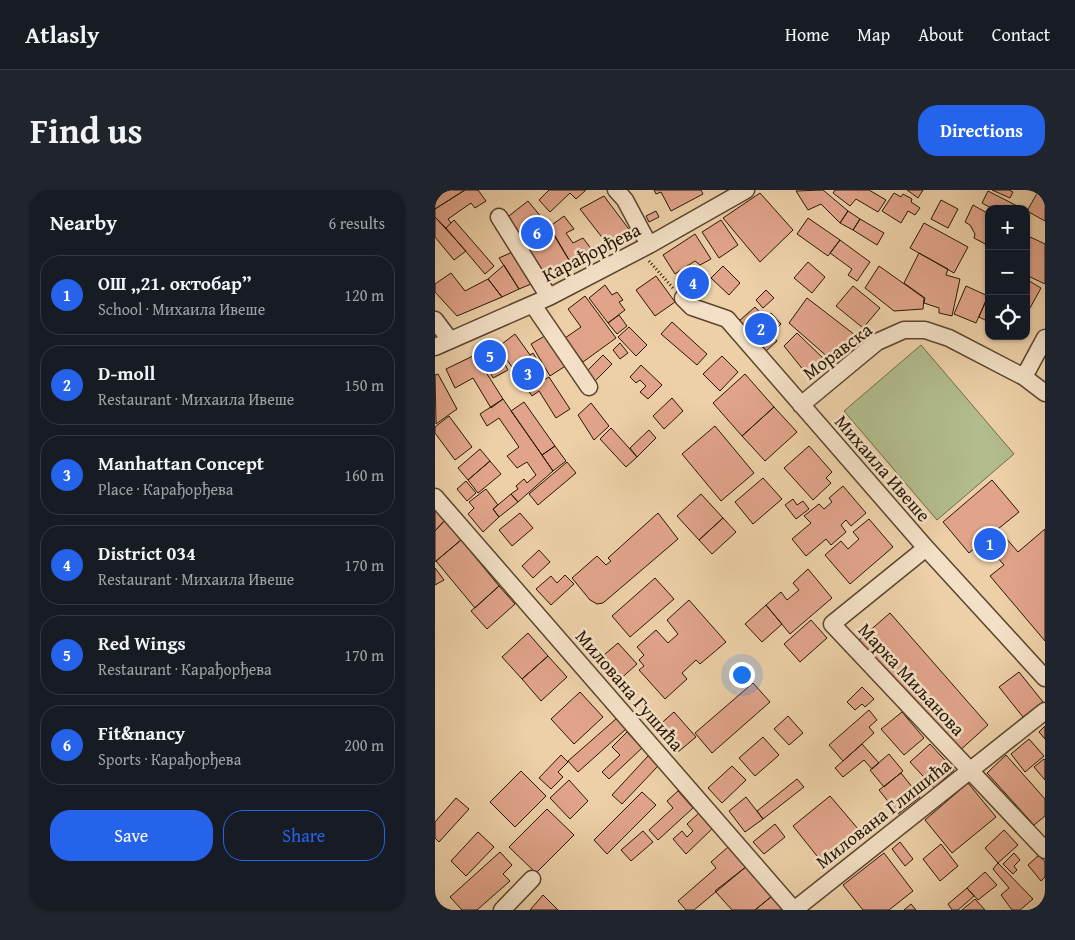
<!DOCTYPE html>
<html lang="en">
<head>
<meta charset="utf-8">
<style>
  body { margin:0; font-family:"Gentium Book Plus",serif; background:#20242c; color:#f1f3f6 }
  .controls { position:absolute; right:15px; top:15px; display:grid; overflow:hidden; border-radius:10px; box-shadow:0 1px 4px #0004 }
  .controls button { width:45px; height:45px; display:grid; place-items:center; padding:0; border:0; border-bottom:1px solid #363941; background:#171b24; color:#f1f3f6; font:25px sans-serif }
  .you { position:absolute; left:306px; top:484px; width:18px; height:18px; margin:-12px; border:4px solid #fff; border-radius:50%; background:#1a73e8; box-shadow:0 0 0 8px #1a73e833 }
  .badge { display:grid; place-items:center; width:32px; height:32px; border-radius:50%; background:#2563eb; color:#fff; font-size:16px; font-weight:700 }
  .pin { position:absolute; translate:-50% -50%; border:2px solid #fff; box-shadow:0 1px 5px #0006 }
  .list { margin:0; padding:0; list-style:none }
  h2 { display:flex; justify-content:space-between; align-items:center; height:65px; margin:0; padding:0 20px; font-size:21px }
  h2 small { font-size:16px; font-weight:400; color:#9ea1a6 }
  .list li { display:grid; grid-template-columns:32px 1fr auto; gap:15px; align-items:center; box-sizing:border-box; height:80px; margin:0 10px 10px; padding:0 10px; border:1px solid #363941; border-radius:20px }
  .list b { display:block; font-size:19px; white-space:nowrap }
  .list p { margin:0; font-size:16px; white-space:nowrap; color:#9ea1a6 }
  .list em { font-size:16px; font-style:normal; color:#9ea1a6 }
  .actions { display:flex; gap:10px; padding:15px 20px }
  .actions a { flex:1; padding:11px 0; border:1px solid #2563eb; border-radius:20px; text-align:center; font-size:18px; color:#2563eb }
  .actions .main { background:#2563eb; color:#fff }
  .icon { flex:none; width:28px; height:28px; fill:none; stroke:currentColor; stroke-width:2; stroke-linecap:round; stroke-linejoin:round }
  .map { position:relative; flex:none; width:610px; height:720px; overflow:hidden; border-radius:20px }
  header { display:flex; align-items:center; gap:30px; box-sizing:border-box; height:70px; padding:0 25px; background:#171b24; border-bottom:1px solid #363941 }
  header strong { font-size:24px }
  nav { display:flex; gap:28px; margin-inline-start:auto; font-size:18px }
  .intro { display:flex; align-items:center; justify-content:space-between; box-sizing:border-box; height:120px; padding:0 30px }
  h1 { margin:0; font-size:35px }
  .button { padding:12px 22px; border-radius:20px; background:#2563eb; color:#fff; font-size:18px; font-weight:700 }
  main { display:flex; gap:30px; padding:0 30px }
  aside { flex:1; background:#171b24; border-radius:20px; box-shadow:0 1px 4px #0004 }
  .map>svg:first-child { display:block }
</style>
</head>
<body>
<header>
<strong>Atlasly</strong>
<nav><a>Home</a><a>Map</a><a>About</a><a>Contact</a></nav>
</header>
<div class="intro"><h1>Find us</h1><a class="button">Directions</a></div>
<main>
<aside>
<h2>Nearby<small>6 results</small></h2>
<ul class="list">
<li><span class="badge">1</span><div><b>ОШ „21. октобар”</b><p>School · Михаила Ивеше</p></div><em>120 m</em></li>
<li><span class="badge">2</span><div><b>D-moll</b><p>Restaurant · Михаила Ивеше</p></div><em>150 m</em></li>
<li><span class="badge">3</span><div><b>Manhattan Concept</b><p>Place · Карађорђева</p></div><em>160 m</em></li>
<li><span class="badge">4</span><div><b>District 034</b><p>Restaurant · Михаила Ивеше</p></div><em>170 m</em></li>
<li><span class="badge">5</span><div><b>Red Wings</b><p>Restaurant · Карађорђева</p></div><em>170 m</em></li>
<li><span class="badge">6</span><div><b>Fit&amp;nancy</b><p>Sports · Карађорђева</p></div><em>200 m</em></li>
</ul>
<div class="actions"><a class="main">Save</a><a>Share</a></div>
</aside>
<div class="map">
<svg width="610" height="720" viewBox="0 0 610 720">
  <rect width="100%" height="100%" fill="#edd0a8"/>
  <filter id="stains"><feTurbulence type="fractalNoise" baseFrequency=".004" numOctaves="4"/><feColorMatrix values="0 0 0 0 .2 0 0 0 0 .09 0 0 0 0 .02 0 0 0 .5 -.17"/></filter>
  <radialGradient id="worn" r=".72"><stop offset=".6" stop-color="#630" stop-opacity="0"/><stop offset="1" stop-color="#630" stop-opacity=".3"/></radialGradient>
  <path fill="#b2bc8c" stroke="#6e6a48" d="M486,155L579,264L502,330L409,221Z"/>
  <path fill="#e1a48a" stroke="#291804" d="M0,0H30L0,19Z
    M30,0H43L51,11L40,18L36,13L13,29L16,33L11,38L0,27V19Z
    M114,0H151L141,9L135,3L115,22L104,10Z
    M219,0H266L268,4L236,21L226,2L221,4Z
    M388,0L413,21L405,33L386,14L373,20L361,1Z
    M400,0H434L451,10L443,22L421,9L415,16L398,3Z
    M472,0H488L483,8Z
    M557,0H574L578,2L575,8Z
    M604,0L610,4V31L592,21Z
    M553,1L588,19H558L547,13Z
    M325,3L358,40L325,72L288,28Z
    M459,3L466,7L468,4L477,9L476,12L485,18L480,25L473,21L466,33L447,21Z
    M169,6L196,42L173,55L145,19Z
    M506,10L523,19L513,38L496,29Z
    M93,11L116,39L86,56L70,29Z
    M538,15L554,24V56L539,48L540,44L535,35L530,32Z
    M221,21L224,27L214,32L211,26Z
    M413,21L425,29L418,40L405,33Z
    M129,26L139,39L131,43L138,53L148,48L160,64L137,75L114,37Z
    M0,27L31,61L19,70L0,47Z
    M373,28L405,50L393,66L362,44Z
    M425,29L449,43L442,55L418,40Z
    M19,30L59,76L50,84L11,38Z
    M286,30L303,55L284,68L267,42Z
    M489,33L533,57L519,83L475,58Z
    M116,39L137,75L107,90L86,56Z
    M260,44L276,69L265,75L260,71L240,84L228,65Z
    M591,45L610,54V94L591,85Z
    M405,50L435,72L422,91L413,85L417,79L395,63Z
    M82,60L101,92L84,99L64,68Z
    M484,63L513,79L511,85L525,89L517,126L504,123V118L489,113L490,108L469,93Z
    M373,72L390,87L377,103L359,88Z
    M69,75L84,99L67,107L53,89Z
    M288,76L305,93L294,105L276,88Z
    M444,76L489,108L488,119L459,121L430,98Z
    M260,77L274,95L255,110L241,91Z
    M16,83L30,101L53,89L67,107L22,126L0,102V94Z
    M221,86L240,112L220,126L201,100Z
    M591,89L606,98L595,118L591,115Z
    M170,95L177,105L182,102L188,110L184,112L190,120L173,133L154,108Z
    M418,96L445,118L428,138L401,116Z
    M531,96L553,106L541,133L519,124Z
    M331,100L339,108L328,118L321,110Z
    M150,106L181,148L148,172L130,148L146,137L133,119Z
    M553,106H554V132L544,127Z
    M372,108L420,145L395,169L354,133Z
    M320,117L330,128L336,123L346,134L336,144L342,151L331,161L304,131Z
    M184,125L192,136L182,144L173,133Z
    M237,132L272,164L262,175L226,144Z
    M194,137L212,155L201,166L183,147Z
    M362,143L391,171L374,187L349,156Z
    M80,144L95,165L98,163L107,178L104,180L109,190L114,187L135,219L121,228L104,201L97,206L63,157Z
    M113,144L132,175L115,186L96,154Z
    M185,153L193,163L185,169L178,160Z
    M60,156L73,180L58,188L45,164Z
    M40,165L68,209L56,218L38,188L20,198L11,179Z
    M168,165L177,174L159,192L150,183Z
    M287,166L303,182L285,201L268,184Z
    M206,175L227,195L213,209L205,202L211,196L205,190L201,193L195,187Z
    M3,184L22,219L1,234L0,185Z
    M310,184L339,217L307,246L278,213Z
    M237,208L248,221L229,239L218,226Z
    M68,209L118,281L83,312L76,304L83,299L81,296L89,289L92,293L101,285L92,272L82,278L72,266L84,257L64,228L52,236L45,224Z
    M89,212L120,256L107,265L76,221Z
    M156,213L174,236L159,250L143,225Z
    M339,217L362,242L330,271L307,246Z
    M14,226L37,257L20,270L0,243V237Z
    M280,236L319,283L286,311L247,264Z
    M176,238L202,267L191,277L165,249Z
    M214,240L221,248L202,267L195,258Z
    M120,256L131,271L118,281L107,265Z
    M374,256L397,282L391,288L396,293L378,310L349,278Z
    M45,259L55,271L33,290L23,278Z
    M55,271L66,284L43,303L33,290Z
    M132,272L141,283L103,315L94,304Z
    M328,288L347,309L318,334L300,312Z
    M557,290L584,322L563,339L583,362L610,339V451L555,386L569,375L548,351L534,363L508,332Z
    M31,291L41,303L32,311L22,299Z
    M408,296L431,323L416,336L411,330L406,335L411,342L396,355L391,349L371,366L357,349L376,333L369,326L384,314L389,319L397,312L394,308Z
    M51,299L63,315L58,319L64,327L48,342L33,324L39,318L34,312Z
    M76,304L83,312L64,327L58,319Z
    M266,304L288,328L264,350L242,326Z
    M358,309L362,315L368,311L374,319L361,329L350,315Z
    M0,319L10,330L0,341Z
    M85,323L98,338L77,356L64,340Z
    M223,323L243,349L168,413L162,414L155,410L137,388L162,366L171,375L176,371L173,368Z
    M288,328L301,342L277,364L264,350Z
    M434,329L458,357L415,394L390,365L406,351L413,359L424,349L418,342Z
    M10,330L26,350L0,372V341Z
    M26,350L64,396L40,418L1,371Z
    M104,360L115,372L98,388L87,376Z
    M0,378L9,390L0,395Z
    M373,379L397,408L355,444L331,415L346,402L352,410L364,400L358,393Z
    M130,385L139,394L116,415L101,399L116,386L122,393Z
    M220,388L239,409L195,447L177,426Z
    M64,396L80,414L52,439L36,421Z
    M254,410L291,452L265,474L261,470L247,483L252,489L230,509L204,480L209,476L204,470L209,465L202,457L221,440L233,453L243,444L232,430Z
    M331,415L347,434L327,452L310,434Z
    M455,423L553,535L522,563L424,450Z
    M376,430L392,448L365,472L349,454Z
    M93,443L113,466L87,489L67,467Z
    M183,453L202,474L182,492L163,470Z
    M113,466L132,487L106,511L87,489Z
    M584,482L608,512L588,527L564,497Z
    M318,493L335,512L277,563L260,543Z
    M427,497L439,509L430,517L427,514L420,520L412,512Z
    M145,502L168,527L139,554L116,529Z
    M434,520L442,530L434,537L439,543L408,571L394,555Z
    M239,522L261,547L243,562L222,537Z
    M467,522L489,548L469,565L446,539Z
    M353,526L368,543L354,555L339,539Z
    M181,529L191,539L143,582L133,571Z
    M610,536V549L604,542Z
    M192,542L207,558L174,589L167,582L185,565L177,557Z
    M328,547L344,565L320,586L304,568Z
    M594,549L609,566L590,582L576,564Z
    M427,554L444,573L437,579L429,570L408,587L400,578Z
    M495,554L519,580L499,598L475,572Z
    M454,564L468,581L449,597L435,580Z
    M126,565L133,572L123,582L128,587L116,599L104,588Z
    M571,565L610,609V626L599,635L552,583Z
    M213,566L223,576L187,614L177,605Z
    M609,569L610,570V590L599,577Z
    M297,576L311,590L287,613L273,598Z
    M86,581L111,606L80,637L55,612Z
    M466,583L485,607L463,624L444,600Z
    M362,589L369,597L328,629L322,621Z
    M134,590L153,611L135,629L115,608Z
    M533,593L561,627L517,663L490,630Z
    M243,601L258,618L223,650L214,640L238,618L232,611Z
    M207,602L221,615L172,664L159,650Z
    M395,606L424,640L386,671L358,636Z
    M311,607L328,629L310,642L294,621Z
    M21,608L34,619L4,652L0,648V632Z
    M112,619L139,645L101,683L74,657Z
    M264,623L278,638L251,664L238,649L247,641L252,647L258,641L252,634Z
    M340,634L350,647L329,664L318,652Z
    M569,640L583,655L563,673L550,658Z
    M208,641L218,652L196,671L186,660Z
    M43,642L59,657L31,686L16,671Z
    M465,652L478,669L470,676L457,659Z
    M506,654L523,676L505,691L488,669Z
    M293,657L312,676L259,720H251L243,711L281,678L276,672Z
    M65,662L77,675L68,684L75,691L42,720H27L15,707Z
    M449,663L478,701L454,720H428L408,695Z
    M579,663L585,670L579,676L582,680L578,684L568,674Z
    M604,665L610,672V687L606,691L593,675Z
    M563,673L598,709L585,720H577L566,705L574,698L558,679Z
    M312,676L337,706L320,720H297L280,701Z
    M550,682L562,695L543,710L532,698Z
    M532,698L539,706L523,720H517L513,714Z
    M108,705L123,720H95Z
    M337,706L349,720H320Z
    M540,709L550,720H527Z
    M476,714L481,720H469Z"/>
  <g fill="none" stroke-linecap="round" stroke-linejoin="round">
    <defs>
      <path id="minor" d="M181,0L190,10L214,55
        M64,27L114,107
        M248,108L257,117L292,129L491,358L610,488
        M98,115L154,197
        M0,130L15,150
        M0,157L114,107L214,55L311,0
        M589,187L610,148
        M366,215L442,152L469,140H490L514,148L589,187L610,203
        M0,307L359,720
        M491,358L397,434L610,660
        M67,720L97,689
        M359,720L610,521"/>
    </defs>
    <use href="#minor" stroke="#5a462d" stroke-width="19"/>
    <path stroke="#291804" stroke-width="3" stroke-dasharray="1 2.5" stroke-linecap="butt" d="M214,71L238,98"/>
    <use href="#minor" stroke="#f3e0c6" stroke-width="16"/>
  </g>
  <g text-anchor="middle" stroke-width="5" stroke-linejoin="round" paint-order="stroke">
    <g font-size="19" fill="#291804" stroke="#f3e0c6">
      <text transform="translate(156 62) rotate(-27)" y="7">Карађорђева</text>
      <text transform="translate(402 161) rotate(-37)" y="7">Моравска</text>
      <text transform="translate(448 278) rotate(49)" y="7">Михаила Ивеше</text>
      <text transform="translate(477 489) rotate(47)" y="7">Марка Миљанова</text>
      <text transform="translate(195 500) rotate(49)" y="7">Милована Гушића</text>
      <text transform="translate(448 623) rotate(-38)" y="7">Милована Глишића</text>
    </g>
  </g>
  <rect width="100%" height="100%" filter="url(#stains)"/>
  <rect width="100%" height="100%" fill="url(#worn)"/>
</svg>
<div class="controls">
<button>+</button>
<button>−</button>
<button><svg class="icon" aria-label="locate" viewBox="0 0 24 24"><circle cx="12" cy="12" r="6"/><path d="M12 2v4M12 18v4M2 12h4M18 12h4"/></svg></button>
</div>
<div class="you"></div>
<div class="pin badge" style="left:555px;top:354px">1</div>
<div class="pin badge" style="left:326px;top:139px">2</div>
<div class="pin badge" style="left:93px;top:184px">3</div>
<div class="pin badge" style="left:258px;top:93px">4</div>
<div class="pin badge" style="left:55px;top:166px">5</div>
<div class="pin badge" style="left:102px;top:43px">6</div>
</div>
</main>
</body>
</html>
